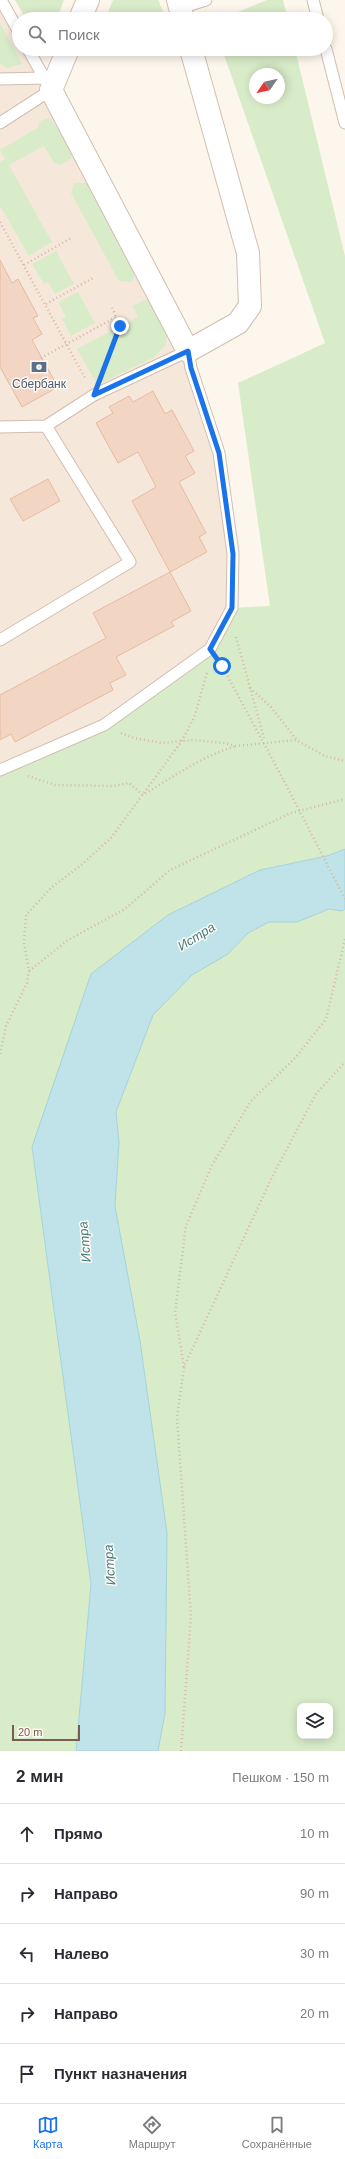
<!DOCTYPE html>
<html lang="ru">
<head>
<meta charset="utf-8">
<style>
  body { margin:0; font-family:Helvetica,sans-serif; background:#f7f7f7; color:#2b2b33 }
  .controls { position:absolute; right:12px; bottom:12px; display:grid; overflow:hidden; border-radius:8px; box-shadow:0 2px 10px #0003 }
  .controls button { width:36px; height:36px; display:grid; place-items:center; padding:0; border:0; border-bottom:1px solid #e1e1e2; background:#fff; color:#2b2b33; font:20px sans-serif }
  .compass { position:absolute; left:249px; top:68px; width:36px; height:36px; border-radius:50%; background:#fff; box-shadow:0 2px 10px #0003; rotate:236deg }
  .scale { position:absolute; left:12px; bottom:10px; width:68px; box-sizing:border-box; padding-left:4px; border:2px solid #7a5c4d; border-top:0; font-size:11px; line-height:14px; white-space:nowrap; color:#7a5c4d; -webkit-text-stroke:3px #fffaf3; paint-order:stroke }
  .stop { position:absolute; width:12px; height:12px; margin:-9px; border:3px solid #1a73e8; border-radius:50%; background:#fff }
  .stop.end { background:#1a73e8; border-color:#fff; box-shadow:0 1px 4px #0008 }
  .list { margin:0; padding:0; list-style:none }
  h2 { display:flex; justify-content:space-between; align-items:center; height:52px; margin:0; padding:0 16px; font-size:17px }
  h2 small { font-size:13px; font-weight:400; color:#7c7c81 }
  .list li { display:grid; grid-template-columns:26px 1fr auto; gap:12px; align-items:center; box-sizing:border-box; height:60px; padding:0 16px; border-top:1px solid #e1e1e2 }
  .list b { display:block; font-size:15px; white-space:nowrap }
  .list em { font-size:13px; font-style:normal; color:#7c7c81 }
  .icon { flex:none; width:22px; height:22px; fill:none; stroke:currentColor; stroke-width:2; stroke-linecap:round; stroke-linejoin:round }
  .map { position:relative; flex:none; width:345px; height:1751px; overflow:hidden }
  .search { position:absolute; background:#fff; box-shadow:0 2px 10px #0003; left:12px; right:12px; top:12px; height:44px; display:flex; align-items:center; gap:10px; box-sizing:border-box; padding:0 14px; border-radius:22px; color:#7c7c81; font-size:15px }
  .sheet { height:352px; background:#fff }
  nav { display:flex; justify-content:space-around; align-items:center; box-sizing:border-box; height:56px; border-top:1px solid #e1e1e2; background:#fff; font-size:11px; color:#7c7c81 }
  nav a { display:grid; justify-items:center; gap:2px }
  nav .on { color:#1a73e8 }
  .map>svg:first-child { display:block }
</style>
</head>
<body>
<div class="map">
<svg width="345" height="1751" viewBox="0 0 345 1751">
  <rect width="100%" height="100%" fill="#fdf6ec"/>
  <path fill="#f5e8da" d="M0,0L19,32V49H28L191,368L219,453L233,553L232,608L210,649L104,725L0,770Z"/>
  <path fill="#d8ecc9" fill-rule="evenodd" d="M15,0H64L57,19H26Z
    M113,0H158L165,16L158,19H105Z
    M267,0H283L288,19H221Z
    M0,24V23L22,64L7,68L0,64Z
    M222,49H295L345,256V849L327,856L260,870L32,1147L91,1584L76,1751H0V770L104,725L210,649L232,608L270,606L238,383L325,343ZM255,74H279V98H255Z
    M45,119H51L72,152L71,159L60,165L54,163L44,146L9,165L52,242L29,256L0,206V162L5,159L0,150L39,127V122Z
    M74,183H89L136,271L132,282L119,281L71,193Z
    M56,251L74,284L55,294L48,282L44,284L32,264Z
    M78,292L95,323L71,336L62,319L66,317L58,302Z
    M149,298L167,331L166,345L153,358L101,383L123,325L138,316L132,306Z
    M118,327L96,383L77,349Z
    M329,909L342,911L345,909V1751H136L140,1341L115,1206L119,1142L116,1112L153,1015L192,975L228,954L248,933L269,922H297ZM300,1706H330V1736H300Z"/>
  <path fill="#bfe3e8" stroke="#a5d3da" d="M345,849V909L342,911L329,909L297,922H269L248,933L228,954L192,975L153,1015L116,1112L119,1142L115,1206L140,1341L167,1533L165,1713L158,1751H76L91,1584L32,1147L91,974L168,915L260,870L327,856Z"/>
  <path fill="#f3d5c3" stroke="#e6bba3" d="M0,260L12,283L18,279L38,316L33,318L42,334L32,340L58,387L22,407L0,367Z
    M153,391L165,414L172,410L194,451L185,456L195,473L179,482L206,533L199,537L207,552L170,572L132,501L156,487L138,452L118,463L96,423L113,413L109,407L129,396L133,402Z
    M48,479L60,501L23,521L10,499Z
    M170,572L191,611L171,622L174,626L116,657L126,675L110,683L113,690L15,742L11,734L0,740V695L106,638L93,613Z"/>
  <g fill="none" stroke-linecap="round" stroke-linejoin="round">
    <defs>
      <path id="lane" d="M1,0L19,32
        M313,0L318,19
        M180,8L206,0
        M326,49L345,123
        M0,79L44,78
        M0,123L51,90L28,49
        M0,427L46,426L94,395L188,351L191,368L219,453L233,553L232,608L210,649L104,725L0,770
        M0,640L130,562L46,426"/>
      <path id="street" d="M178,0L183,19
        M80,19L88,0
        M68,49L51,90L188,351L238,323L250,306L248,253L191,49"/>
    </defs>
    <use href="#lane" stroke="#d1beb0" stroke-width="13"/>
    <use href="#street" stroke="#d1beb0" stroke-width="24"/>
    <path stroke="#d9b8a5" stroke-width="2.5" stroke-dasharray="1 3" stroke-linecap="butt" d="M0,222L86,380
      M24,265L71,238
      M46,304L93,278
      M41,358L116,317
      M103,372L120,326L111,305
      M236,637L264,738
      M220,662L284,781
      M250,688L271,707L296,739
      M121,733L134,738L162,743L193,740L224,743L236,746L296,740L325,756L345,761
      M28,776L55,785L113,786L129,783L143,795C173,777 202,756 236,746
      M29,971L68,940L125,909L170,870L291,813L345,799
      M0,1054L6,1026L27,983L29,971L24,943L26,915L52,887L80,866L111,838L181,742L194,718L207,673
      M184,1367L175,1312L186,1226L212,1165L251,1101L296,1057L326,1019L345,939
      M181,1751L191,1616L177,1418L184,1367L272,1177L316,1094L345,1062"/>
    <use href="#lane" stroke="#fff" stroke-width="11"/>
    <use href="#street" stroke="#fff" stroke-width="22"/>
    <path stroke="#d9b8a5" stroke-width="2.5" stroke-dasharray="1 3" stroke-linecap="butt" d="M284,781L345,899"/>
  </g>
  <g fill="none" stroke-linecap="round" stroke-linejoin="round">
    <path stroke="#1a73e8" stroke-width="5" d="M120,326L94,395L188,351L191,368L219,453L233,554L232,608L210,649L222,666"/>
  </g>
  <defs>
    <symbol id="bank-bare" viewBox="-9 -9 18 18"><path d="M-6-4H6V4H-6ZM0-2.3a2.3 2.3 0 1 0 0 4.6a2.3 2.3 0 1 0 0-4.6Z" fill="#5c6f8a" stroke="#fffaf3" stroke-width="2.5" paint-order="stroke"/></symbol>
  </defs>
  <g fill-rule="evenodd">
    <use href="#bank-bare" x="28" y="356" width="22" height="22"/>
  </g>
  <g text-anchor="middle" stroke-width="3" stroke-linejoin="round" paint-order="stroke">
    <g font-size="12" fill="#4e5e75" stroke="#fffaf3">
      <text x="39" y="388">Сбербанк</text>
    </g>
    <g font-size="13" font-style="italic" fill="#437c86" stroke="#fffaf3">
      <text transform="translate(196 936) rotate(-32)" y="5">Истра</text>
      <text transform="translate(84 1242) rotate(-95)" y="5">Истра</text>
      <text transform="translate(109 1565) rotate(-94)" y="5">Истра</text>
    </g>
  </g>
</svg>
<div class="controls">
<button><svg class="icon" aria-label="layers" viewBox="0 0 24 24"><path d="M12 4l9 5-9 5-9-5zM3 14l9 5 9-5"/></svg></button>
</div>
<svg class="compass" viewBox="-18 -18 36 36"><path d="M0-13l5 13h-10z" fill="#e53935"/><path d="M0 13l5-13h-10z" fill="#7c7c81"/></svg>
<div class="scale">20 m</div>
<div class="stop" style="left:222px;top:666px"></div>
<div class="stop end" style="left:120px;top:326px"></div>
<div class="search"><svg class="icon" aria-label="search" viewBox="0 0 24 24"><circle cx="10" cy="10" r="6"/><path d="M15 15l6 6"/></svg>Поиск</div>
</div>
<section class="sheet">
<h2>2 мин<small>Пешком · 150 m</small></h2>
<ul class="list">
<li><svg class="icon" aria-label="ahead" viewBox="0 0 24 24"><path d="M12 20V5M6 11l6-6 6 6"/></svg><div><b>Прямо</b></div><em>10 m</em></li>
<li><svg class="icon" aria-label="right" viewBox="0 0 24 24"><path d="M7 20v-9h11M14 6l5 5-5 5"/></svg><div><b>Направо</b></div><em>90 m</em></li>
<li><svg class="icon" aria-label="left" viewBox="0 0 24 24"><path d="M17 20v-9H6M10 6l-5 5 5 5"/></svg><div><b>Налево</b></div><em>30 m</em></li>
<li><svg class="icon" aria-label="right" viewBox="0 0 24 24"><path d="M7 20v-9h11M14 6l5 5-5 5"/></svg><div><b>Направо</b></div><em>20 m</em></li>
<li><svg class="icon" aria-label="arrive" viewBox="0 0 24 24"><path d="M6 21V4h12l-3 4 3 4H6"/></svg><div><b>Пункт назначения</b></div></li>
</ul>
</section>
<nav>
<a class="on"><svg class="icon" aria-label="map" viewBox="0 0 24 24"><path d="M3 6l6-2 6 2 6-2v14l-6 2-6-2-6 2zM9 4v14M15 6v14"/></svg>Карта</a>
<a><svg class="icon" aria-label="directions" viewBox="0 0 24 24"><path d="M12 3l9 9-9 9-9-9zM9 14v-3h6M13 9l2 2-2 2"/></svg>Маршрут</a>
<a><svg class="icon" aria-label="saved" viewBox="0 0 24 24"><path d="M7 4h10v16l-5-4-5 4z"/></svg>Сохранённые</a>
</nav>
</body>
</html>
